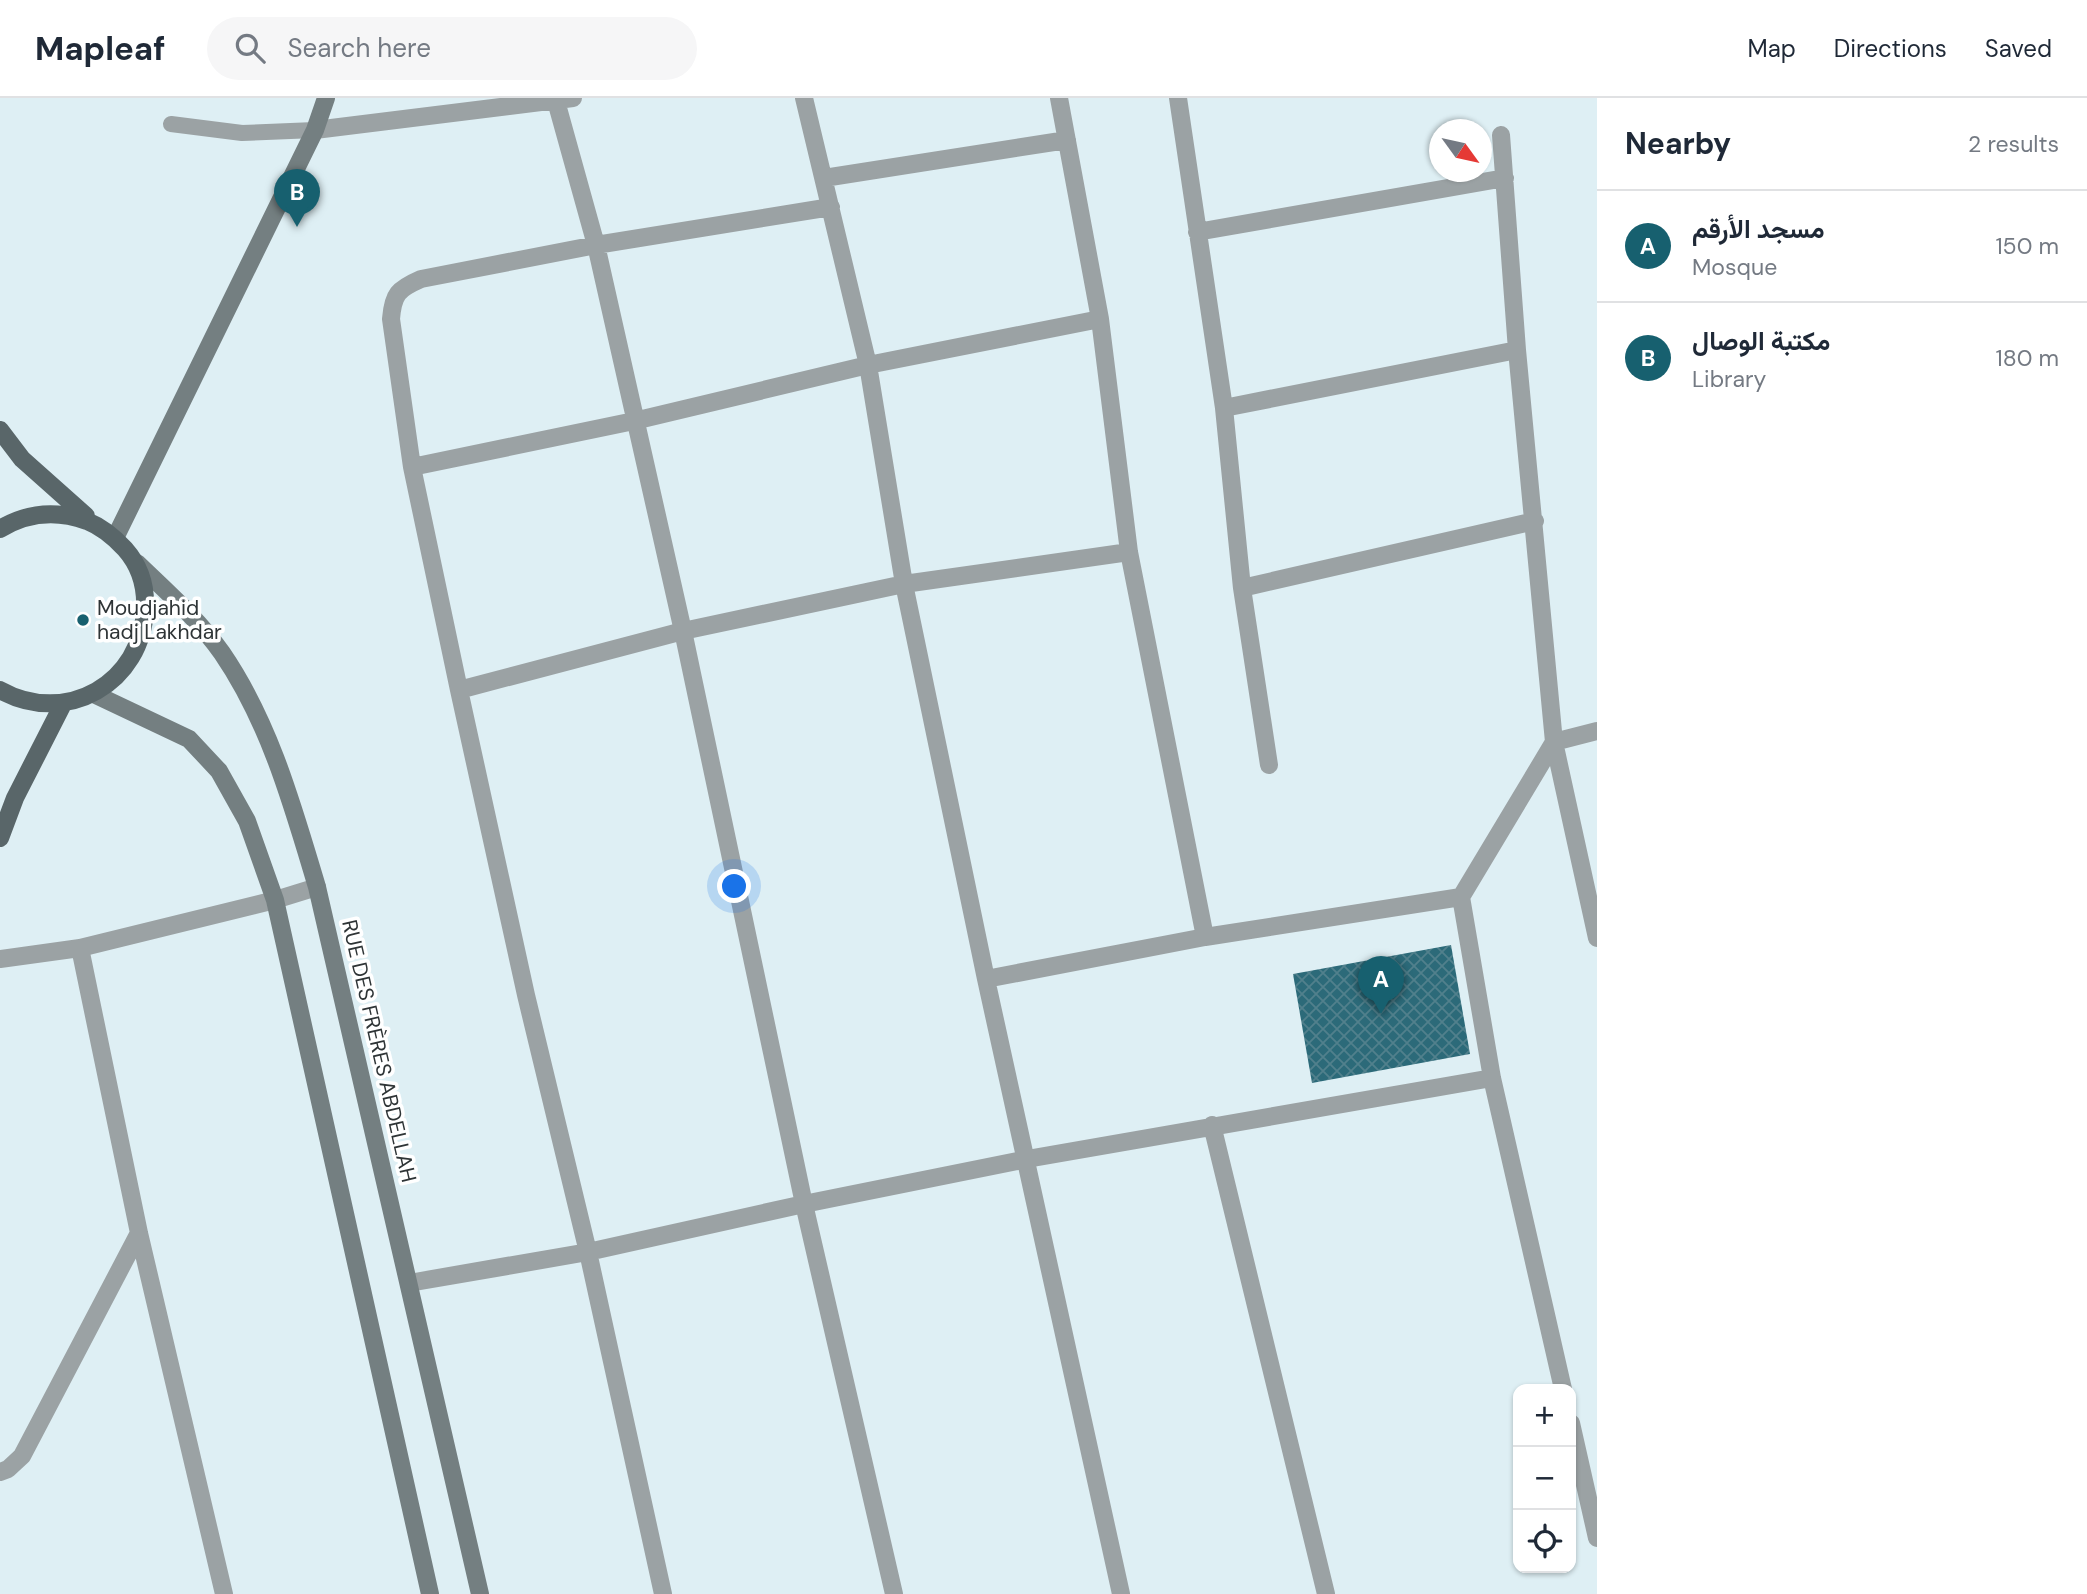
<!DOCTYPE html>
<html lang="en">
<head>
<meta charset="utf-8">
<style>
  body { margin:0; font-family:"DM Sans",Vazirmatn,sans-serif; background:#f6f6f7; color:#1f2937 }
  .controls { position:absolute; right:21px; bottom:21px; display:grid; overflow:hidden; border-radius:14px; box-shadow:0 2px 5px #0004 }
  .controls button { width:63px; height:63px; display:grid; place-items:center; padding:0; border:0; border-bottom:2px solid #e0e1e3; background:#fff; color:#1f2937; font:35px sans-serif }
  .compass { position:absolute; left:1429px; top:21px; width:63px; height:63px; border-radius:50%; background:#fff; box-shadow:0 2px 5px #0004; rotate:123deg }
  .you { position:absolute; left:735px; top:789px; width:24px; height:24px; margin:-18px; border:5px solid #fff; border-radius:50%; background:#1a73e8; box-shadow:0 0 0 10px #1a73e833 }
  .badge { display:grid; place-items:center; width:46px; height:46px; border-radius:50%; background:#17606f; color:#fff; font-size:23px; font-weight:700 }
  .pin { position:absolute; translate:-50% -58px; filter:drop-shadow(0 2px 4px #0008) }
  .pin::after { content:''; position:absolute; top:37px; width:24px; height:21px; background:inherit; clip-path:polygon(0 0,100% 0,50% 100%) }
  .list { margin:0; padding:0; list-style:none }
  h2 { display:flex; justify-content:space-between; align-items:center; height:91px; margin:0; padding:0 28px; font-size:30px }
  h2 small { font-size:23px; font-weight:400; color:#747a83 }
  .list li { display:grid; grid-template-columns:46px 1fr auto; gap:21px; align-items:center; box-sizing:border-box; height:112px; padding:0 28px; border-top:2px solid #e0e1e3 }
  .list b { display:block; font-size:26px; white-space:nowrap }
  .list p { margin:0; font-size:23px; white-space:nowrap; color:#747a83 }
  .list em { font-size:23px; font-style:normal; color:#747a83 }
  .icon { flex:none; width:38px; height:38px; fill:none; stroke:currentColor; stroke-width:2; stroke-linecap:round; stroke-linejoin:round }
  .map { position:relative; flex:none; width:1597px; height:1496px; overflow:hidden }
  header { display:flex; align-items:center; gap:42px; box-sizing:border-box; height:98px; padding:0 35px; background:#fff; border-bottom:2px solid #e0e1e3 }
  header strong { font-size:33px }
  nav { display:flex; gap:38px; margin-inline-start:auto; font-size:24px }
  .search { width:490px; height:63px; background:#f6f6f7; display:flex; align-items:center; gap:18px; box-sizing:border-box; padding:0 24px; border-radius:38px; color:#747a83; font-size:26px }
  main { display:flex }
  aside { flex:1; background:#fff }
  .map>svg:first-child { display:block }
</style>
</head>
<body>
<header>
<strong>Mapleaf</strong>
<div class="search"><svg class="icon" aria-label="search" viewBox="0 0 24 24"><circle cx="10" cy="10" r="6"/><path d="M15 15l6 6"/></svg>Search here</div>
<nav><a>Map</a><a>Directions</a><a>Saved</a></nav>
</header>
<main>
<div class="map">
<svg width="1597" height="1496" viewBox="0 0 1597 1496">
  <defs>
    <pattern id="building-cross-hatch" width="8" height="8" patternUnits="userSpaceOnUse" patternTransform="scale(1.75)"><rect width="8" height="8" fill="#2c6a79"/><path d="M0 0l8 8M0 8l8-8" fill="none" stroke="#51808c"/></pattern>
  </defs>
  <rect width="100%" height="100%" fill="#deeff4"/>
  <path fill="url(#building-cross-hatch)" d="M1451,847L1470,956L1312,985L1293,876Z"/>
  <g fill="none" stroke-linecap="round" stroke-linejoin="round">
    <path stroke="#9ba2a4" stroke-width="16" d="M171,26L242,35L315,32"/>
    <path stroke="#9ba2a4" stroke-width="18" d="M804,0L868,267L904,486L986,881L1121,1496
      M1059,0L1100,221L1129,454L1205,839
      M1178,0L1224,310L1242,490L1269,667
      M556,3L596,147L683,533L804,1106L894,1496
      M315,32L573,0
      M1501,37L1517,252L1554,644L1597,840
      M824,80L1067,42
      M1197,134L1505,80
      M1224,310L1517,252
      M412,369L634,323L868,267L1100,221
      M1242,490L1535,423
      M459,592L683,533L904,486L1129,454
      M80,850L139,1135L224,1496
      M0,861L80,850L275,802L317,789
      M986,881L1205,839L1461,799
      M1212,1027L1326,1496
      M409,1185L588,1154L804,1106L1027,1061L1492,980
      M1563,1291L1492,980L1461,799L1554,644L1597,633
      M1571,1325L1597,1440
      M0,1374L8,1371L22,1358L139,1135
      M663,1496L588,1154L526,897L459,592L412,369L391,221C393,196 398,191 421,181L596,147L831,109"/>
    <path stroke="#747f81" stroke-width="18" d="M115,440L315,32L326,0
      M137,465C167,494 198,521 222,555C270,625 293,709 317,789L480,1496
      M94,596L189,641L219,673L247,723L275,802L430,1496"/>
    <path stroke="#596669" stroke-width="18" d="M0,332L22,361L86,418
      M0,431C28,414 57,412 87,423C102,429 114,439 125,451C140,468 146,487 145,510C143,585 66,629 0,592
      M0,740L15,700L63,606"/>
  </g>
  <circle fill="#17606f" stroke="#fff" stroke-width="2.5" cx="83" cy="522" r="7"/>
  <g text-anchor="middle" stroke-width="7" stroke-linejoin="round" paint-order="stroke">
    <g font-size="21" fill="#2e3436" stroke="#fff" text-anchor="start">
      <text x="97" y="517">Moudjahid<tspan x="97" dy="24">hadj Lakhdar</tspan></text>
    </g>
    <g font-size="21" fill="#2e3436" stroke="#fff">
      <text transform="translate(379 953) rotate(77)" y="7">RUE DES FRÈRES ABDELLAH</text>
    </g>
  </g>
</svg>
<div class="controls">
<button>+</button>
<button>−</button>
<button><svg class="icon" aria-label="locate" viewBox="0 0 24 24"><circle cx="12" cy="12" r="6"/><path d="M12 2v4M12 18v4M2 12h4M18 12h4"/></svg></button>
</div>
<svg class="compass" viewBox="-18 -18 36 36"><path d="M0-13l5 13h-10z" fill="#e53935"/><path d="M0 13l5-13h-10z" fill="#747a83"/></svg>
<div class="you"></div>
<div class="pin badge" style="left:1381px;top:916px">A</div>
<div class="pin badge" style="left:297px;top:129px">B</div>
</div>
<aside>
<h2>Nearby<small>2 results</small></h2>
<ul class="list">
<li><span class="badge">A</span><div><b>مسجد الأرقم</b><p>Mosque</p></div><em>150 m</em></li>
<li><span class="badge">B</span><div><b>مكتبة الوصال</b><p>Library</p></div><em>180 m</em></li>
</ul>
</aside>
</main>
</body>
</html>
